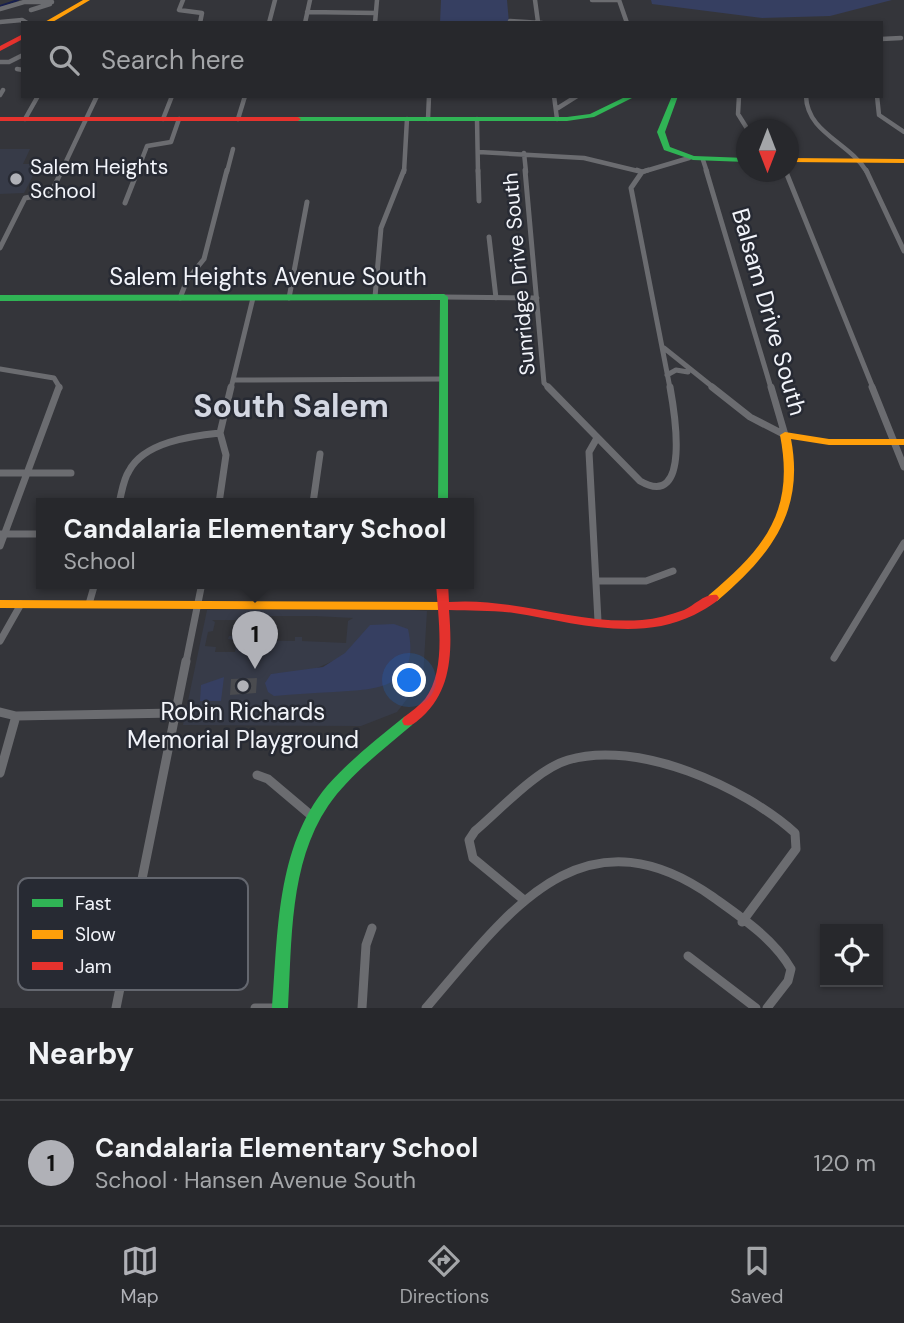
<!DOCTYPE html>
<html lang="en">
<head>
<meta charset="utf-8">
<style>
  body { margin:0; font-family:"DM Sans",sans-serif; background:#2f3034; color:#f1f3f6 }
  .controls { position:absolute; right:21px; bottom:21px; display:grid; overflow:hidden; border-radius:0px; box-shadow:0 2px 5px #0004 }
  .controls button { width:63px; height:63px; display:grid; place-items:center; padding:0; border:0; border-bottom:2px solid #434448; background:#27282c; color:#f1f3f6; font:35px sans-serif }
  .compass { position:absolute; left:736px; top:119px; width:63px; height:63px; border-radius:50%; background:#27282c; box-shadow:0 2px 5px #0004; rotate:180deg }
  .you { position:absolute; left:410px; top:681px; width:24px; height:24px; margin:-18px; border:5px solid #fff; border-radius:50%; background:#1a73e8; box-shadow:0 0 0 10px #1a73e833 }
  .badge { display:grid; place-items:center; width:46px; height:46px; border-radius:50%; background:#b0b1b7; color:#111; font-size:23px; font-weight:700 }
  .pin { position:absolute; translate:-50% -58px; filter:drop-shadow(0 2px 4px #0008) }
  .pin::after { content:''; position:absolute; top:37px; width:24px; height:21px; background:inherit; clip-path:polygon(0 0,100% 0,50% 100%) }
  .popup { position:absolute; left:36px; top:498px; width:438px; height:91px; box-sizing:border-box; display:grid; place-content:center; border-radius:0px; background:#27282c; filter:drop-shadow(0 2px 5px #0005); font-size:23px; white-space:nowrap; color:#a4a6a9 }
  .popup b { font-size:26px; color:#f1f3f6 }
  .popup::after { content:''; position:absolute; left:50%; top:100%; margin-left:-14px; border:14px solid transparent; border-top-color:#27282c }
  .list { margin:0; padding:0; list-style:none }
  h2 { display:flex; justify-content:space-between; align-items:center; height:91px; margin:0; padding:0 28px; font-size:30px }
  h2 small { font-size:23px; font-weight:400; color:#a4a6a9 }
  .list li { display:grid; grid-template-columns:46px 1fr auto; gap:21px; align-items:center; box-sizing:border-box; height:126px; padding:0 28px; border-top:2px solid #434448 }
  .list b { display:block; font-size:26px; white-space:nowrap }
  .list p { margin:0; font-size:23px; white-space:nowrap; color:#a4a6a9 }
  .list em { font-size:23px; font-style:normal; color:#a4a6a9 }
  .icon { flex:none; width:38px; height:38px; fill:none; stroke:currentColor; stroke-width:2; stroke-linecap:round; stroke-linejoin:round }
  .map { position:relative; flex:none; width:904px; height:1008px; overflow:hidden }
  .search { position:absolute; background:#27282c; box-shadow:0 2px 5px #0004; left:21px; right:21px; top:21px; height:77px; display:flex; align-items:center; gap:18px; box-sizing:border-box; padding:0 24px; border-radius:0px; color:#a4a6a9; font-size:26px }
  .sheet { height:217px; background:#27282c }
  nav { display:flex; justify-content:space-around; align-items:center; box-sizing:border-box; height:98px; border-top:2px solid #434448; background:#27282c; font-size:19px; color:#a4a6a9 }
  nav a { display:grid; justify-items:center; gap:4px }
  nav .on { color:#b0b1b7 }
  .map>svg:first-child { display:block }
</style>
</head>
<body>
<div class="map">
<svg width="904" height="1008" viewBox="0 0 904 1008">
  <rect width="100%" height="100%" fill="#34353a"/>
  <path fill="#373b48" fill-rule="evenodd" d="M0,149H30L23,164H39L24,193L0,194Z
    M393,609L427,611L423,678L397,712L361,726L183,725L207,610ZM241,616H315L353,618L348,621L346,643L302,641V637H295V641L238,640V636H229L228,639L234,640L236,644L235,652H215L216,647L205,646L208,632L213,631L215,622L212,620H240ZM333,661L332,692L271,674L310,671Z"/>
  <path fill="#363f61" d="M441,0H507L509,23H440Z
    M651,0H892L830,16L762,18L652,4Z
    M394,624L408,629C421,687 379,690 334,692C314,693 294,694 274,696L268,692L265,683L271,674L323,667L345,653L370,625Z
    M224,677L221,701H200L201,685Z"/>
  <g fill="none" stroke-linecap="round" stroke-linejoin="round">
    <path stroke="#171f4e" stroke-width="2" d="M0,6L18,0"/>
  </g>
  <path fill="#4a4b4f" d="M257,678L256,693L230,695L231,679Z"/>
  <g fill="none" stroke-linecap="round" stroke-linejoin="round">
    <path stroke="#6b6c70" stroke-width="4.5" d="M183,0L179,10L202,13L200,23
      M535,0L538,22
      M592,0H619
      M619,0L627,23
      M0,9L24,2H52
      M31,10L50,4
      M307,12L376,13
      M510,21L542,23
      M0,22L22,20L27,23
      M269,23L275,0
      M305,23L310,0
      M375,23L377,0
      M881,39L901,38
      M0,62H9L23,55
      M17,69L23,70
      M0,95L3,90
      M554,96L557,119
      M739,96L738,114L748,130
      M806,96C807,133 849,142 867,172
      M877,96L879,115L904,132
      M558,108L577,96
      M25,119L38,96
      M163,119L172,96
      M238,119L245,96
      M428,119L429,96
      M477,119L478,172
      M479,152L584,158L642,172
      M524,153L526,172
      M703,160L707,172
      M61,172L97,96
      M137,172L147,146L171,142L179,119
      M227,172L233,149
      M404,172L407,119
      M642,172L689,158"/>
    <path stroke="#6b6c70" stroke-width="5" d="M478,170L479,201
      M525,170L544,383L549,388
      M637,170L642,172
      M648,170L642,172L631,188L670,388
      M706,170L771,388
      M866,170L904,251
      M786,172L873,388
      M125,203L138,170
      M489,237L496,298
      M0,248L25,198L51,193L62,170
      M375,297L381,228L404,170
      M444,297L537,298
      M180,298L187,280L204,259L227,170
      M289,298L307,202
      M664,348L714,388
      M0,369L54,378L60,388
      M667,375L676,370L688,372
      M233,380L444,379
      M231,388L253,298"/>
    <path stroke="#6b6c70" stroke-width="7" d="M548,387L640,481C692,511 674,409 670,387
      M712,387L750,417L785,435
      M771,387L785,435
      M872,387L904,467
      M597,438L589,452L598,621
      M0,473H71
      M119,503C122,492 123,480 129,471C144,442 191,436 220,433
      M219,503L226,455L220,433L231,387
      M313,503L320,454
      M1,534H42
      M0,546L59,387
      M596,581H646L673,571
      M89,604L95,583
      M0,641L21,604
      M834,658L904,543
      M186,662L202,583"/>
    <path stroke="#6b6c70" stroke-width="9" d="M0,712L16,716L175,713
      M0,773L16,716
      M257,775L268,779L313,817
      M524,900L473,858L469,840L475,831C500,810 537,769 568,760C638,739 744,787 795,833L796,849L742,922
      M688,956L756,1008
      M116,1008L186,661
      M255,1008H279
      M362,1008L366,945L372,928
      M426,1008C507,914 581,804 713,897C741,917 774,939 791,969L788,981L767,1008"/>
    <path fill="#30b455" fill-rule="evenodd" d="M627,96H636L594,117L567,121H298L295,119L298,117H567L590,114Z
      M672,96H678L665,132L670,147L694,156L746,158V162L693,160L664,150L657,132Z
      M444,294L448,297V503H438L440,300L0,301V295Z
      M408,716L412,717L414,721L412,725C383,750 350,774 328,806C289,864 292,941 288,1008H272C278,933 276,847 327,786C350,760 377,739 404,717Z"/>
    <path fill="#ff9f0a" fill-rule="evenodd" d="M83,0H90L51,23H43Z
      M788,158L904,159V163L788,162Z
      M785,432L829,439H904V445H829L791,439C805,512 770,556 717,601H709L707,598L709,595C765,548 795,511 780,435Z
      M0,600L450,602L454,603L456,606L454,609L450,610L0,608Z"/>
    <path fill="#e5322d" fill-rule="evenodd" d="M23,34V39L0,51V46Z
      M0,117H298L301,119L298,121H0Z
      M436,583H448L449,602C514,597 577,625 642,620C656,619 670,615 684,610C695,605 705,593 717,595L719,598L717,601C710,606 702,611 694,615C636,643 573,622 514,613C492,610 471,611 449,610C452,648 453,689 422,717C416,722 412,727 404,725L402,721L404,717C411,712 419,706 425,699C447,670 438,618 436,583Z"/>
  </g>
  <g fill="#b0b1b7" stroke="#272a33" stroke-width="2.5">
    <circle cx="16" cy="179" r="7"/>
    <circle cx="243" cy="686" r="7"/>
  </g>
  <g text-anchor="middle" stroke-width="5" stroke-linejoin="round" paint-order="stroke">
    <g font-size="21" fill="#f2f4fa" stroke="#272a33" text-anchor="start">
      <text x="30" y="174">Salem Heights<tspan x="30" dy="24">School</tspan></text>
    </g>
    <g font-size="21" fill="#f2f4fa" stroke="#272a33">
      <text transform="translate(519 274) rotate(-95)" y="7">Sunridge Drive South</text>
    </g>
    <g font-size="24" fill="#f2f4fa" stroke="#272a33">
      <text x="268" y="285">Salem Heights Avenue South</text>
      <text transform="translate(769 312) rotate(74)" y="8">Balsam Drive South</text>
    </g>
    <g font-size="24" fill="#f2f4fa" stroke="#272a33">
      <text x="243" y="720">Robin Richards<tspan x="243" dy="28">Memorial Playground</tspan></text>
    </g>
    <g font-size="32" font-weight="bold" fill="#d3d7e2" stroke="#272a33">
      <text x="291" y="417">South Salem</text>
    </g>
  </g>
  <rect x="18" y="878" width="230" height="112" rx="10" fill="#272a33" stroke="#64676f" stroke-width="2"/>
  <rect x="32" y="899" width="31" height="8" fill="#30b455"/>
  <rect x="32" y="930" width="31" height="9" fill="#ff9f0a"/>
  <rect x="32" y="962" width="31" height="8" fill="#e5322d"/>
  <g font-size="19" fill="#f2f4fa">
    <text x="75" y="910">Fast</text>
    <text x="75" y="941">Slow</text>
    <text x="75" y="973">Jam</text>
  </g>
</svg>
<div class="controls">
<button><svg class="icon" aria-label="locate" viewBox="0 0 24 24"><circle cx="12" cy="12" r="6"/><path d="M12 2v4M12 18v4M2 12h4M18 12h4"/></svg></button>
</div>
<svg class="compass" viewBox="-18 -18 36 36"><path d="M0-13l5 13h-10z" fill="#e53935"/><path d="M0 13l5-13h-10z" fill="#a4a6a9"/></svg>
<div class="you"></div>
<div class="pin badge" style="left:255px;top:669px">1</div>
<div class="popup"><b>Candalaria Elementary School</b>School</div>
<div class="search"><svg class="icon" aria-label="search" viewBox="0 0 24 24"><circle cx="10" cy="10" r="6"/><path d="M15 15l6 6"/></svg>Search here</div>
</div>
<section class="sheet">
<h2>Nearby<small></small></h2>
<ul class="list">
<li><span class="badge">1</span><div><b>Candalaria Elementary School</b><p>School · Hansen Avenue South</p></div><em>120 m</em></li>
</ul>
</section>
<nav>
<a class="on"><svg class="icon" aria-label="map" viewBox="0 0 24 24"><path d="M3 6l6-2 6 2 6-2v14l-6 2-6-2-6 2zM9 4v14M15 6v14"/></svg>Map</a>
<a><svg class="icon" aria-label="directions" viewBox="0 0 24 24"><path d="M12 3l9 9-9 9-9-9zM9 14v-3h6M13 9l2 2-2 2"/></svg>Directions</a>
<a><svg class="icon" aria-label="saved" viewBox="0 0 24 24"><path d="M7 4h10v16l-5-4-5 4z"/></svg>Saved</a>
</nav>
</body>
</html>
